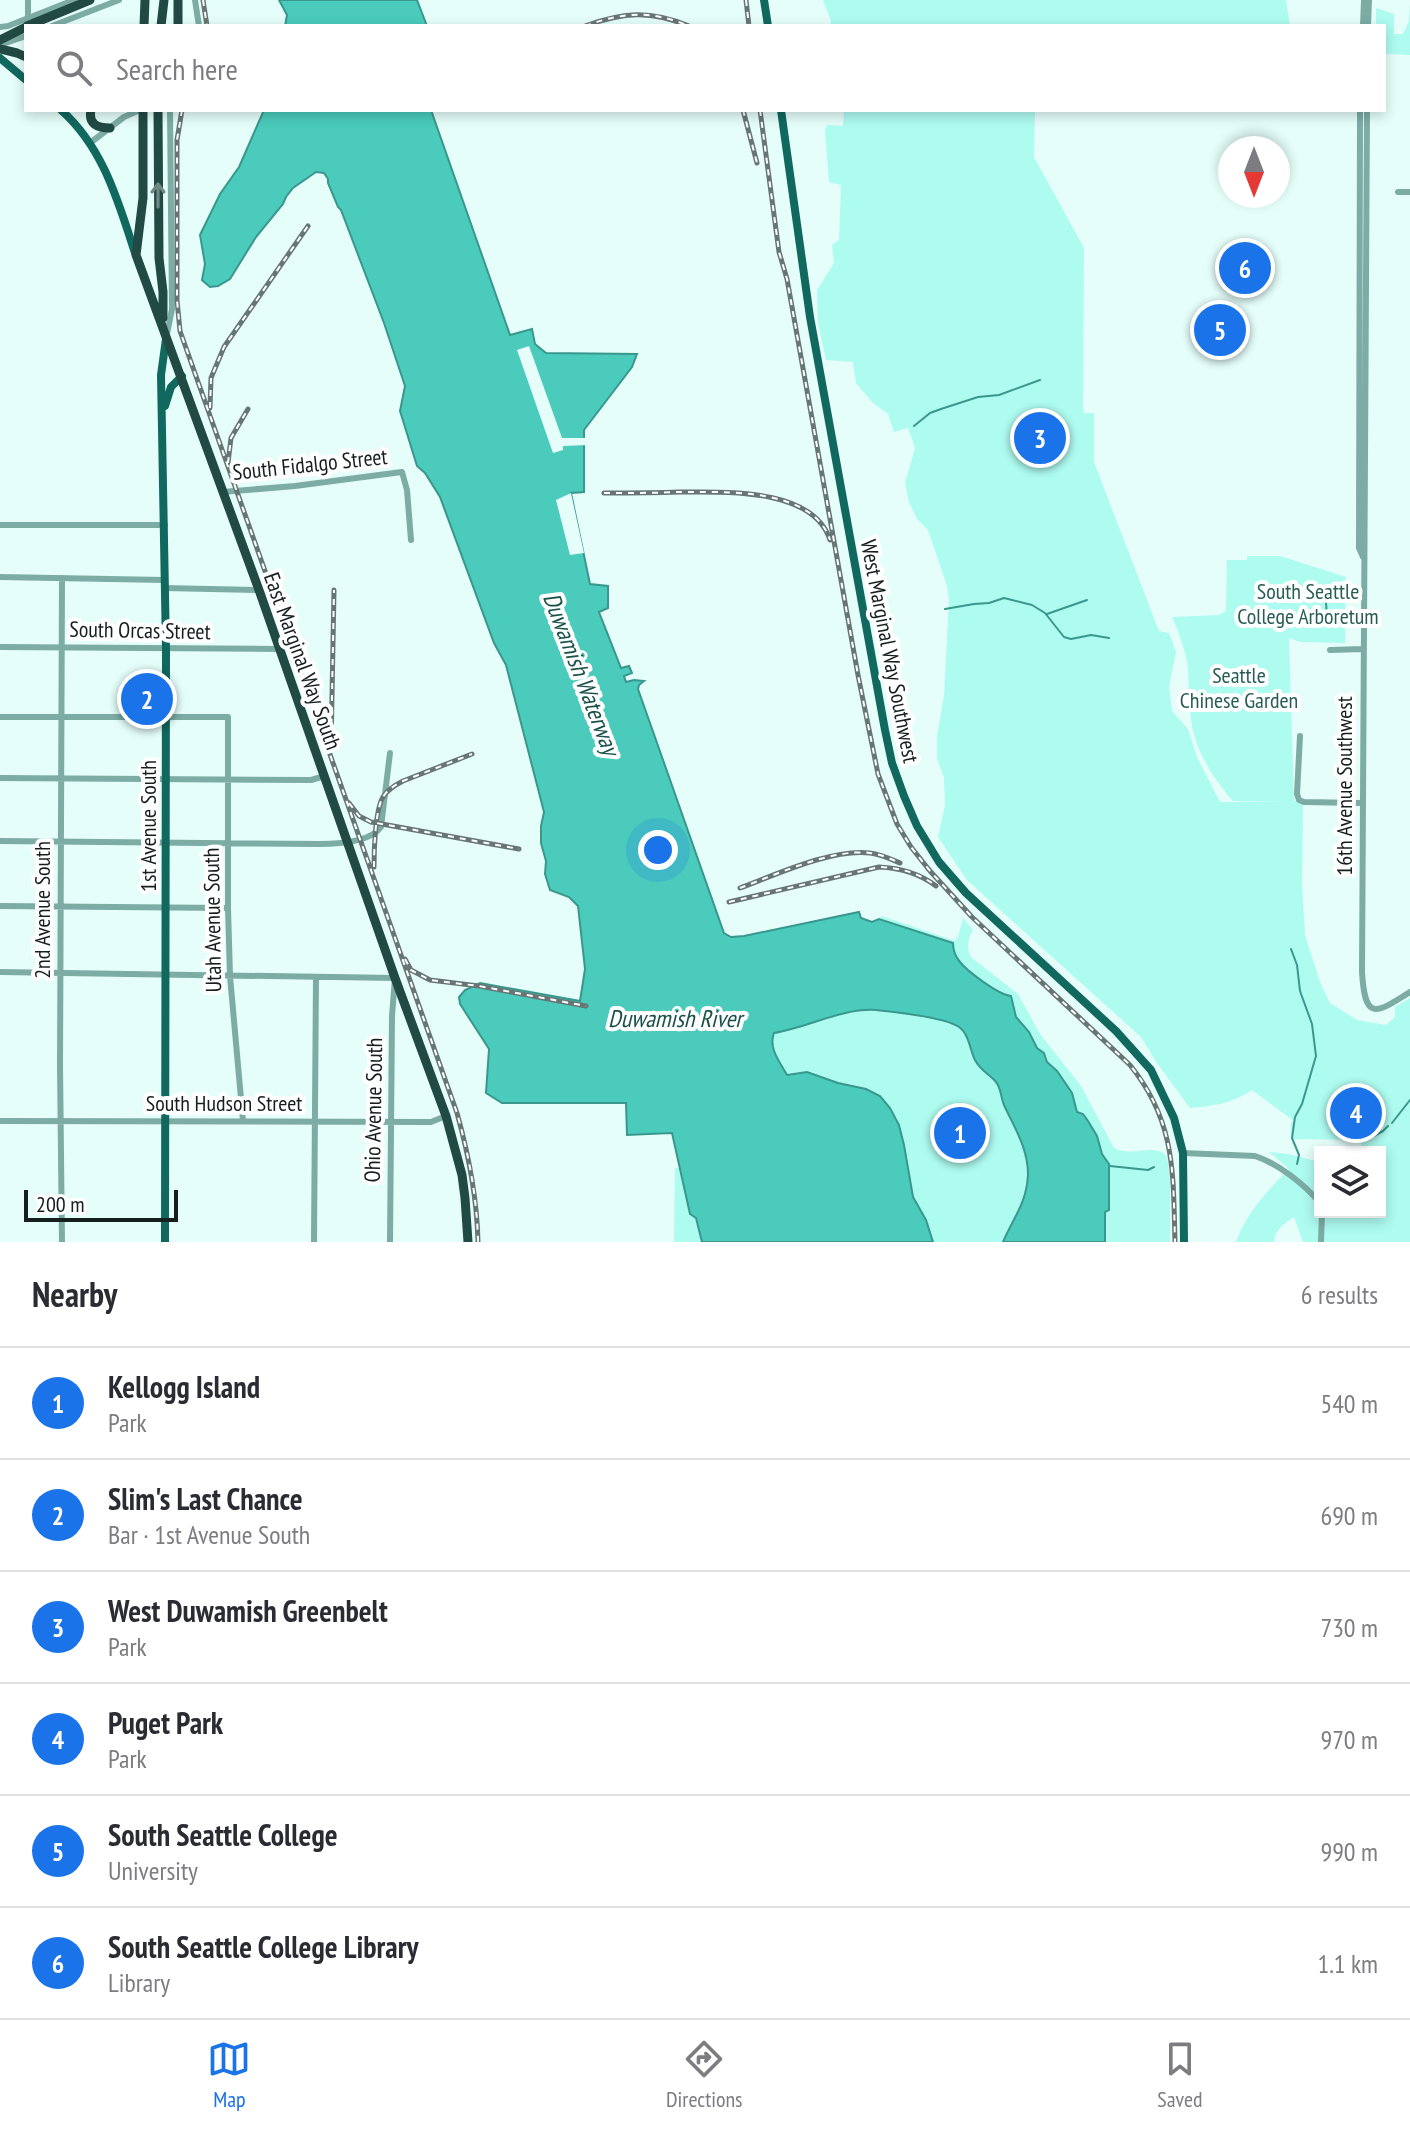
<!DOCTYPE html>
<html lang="en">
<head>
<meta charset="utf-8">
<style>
  body { margin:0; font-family:"PT Sans Narrow",sans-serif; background:#f7f7f7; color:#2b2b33 }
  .controls { position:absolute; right:24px; bottom:24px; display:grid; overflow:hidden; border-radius:0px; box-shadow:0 4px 12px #0003 }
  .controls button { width:72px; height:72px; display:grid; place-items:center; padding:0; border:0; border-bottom:2px solid #e1e1e2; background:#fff; color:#2b2b33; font:40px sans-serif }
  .compass { position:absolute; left:1218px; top:136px; width:72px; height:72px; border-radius:50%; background:#fff; box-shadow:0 4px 12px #0003; rotate:180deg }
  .scale { position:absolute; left:24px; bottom:20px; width:154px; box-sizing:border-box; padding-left:8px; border:4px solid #161f1e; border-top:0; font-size:22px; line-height:28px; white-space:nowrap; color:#161f1e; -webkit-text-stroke:6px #fff; paint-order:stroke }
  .you { position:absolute; left:658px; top:850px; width:28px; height:28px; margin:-20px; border:6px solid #fff; border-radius:50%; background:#1a73e8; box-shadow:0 0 0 12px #1a73e833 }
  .badge { display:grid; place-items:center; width:52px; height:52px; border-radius:50%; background:#1a73e8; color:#fff; font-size:26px; font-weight:700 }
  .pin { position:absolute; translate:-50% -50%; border:4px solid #fff; box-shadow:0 2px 8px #0006 }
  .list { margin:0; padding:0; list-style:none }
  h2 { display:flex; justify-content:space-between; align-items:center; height:104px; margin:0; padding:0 32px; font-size:34px }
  h2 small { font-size:26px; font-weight:400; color:#7c7c81 }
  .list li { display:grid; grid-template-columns:52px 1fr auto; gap:24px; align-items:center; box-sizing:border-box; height:112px; padding:0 32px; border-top:2px solid #e1e1e2 }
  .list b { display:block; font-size:30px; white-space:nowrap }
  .list p { margin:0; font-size:26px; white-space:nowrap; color:#7c7c81 }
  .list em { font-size:26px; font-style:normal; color:#7c7c81 }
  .icon { flex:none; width:44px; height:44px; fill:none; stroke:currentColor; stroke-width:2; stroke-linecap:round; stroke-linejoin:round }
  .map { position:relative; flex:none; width:1410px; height:1242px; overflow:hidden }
  .search { position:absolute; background:#fff; box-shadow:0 4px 12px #0003; left:24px; right:24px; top:24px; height:88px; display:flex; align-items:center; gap:20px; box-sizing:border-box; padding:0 28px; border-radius:0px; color:#7c7c81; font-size:30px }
  .sheet { height:776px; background:#fff }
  nav { display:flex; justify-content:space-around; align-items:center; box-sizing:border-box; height:112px; border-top:2px solid #e1e1e2; background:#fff; font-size:22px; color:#7c7c81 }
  nav a { display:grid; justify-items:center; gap:4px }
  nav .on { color:#1a73e8 }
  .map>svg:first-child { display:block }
</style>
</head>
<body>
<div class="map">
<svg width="1410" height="1242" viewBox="0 0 1410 1242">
  <rect width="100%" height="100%" fill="#e5fefa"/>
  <path fill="#aefbf0" d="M823,0H1286L1290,26H830L831,21Z
    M1410,4V55L1384,54V26H1376V8L1394,14V34H1403L1409,21Z
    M844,110H1035L1034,157L1084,248L1083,405L1084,413H1094V462L1159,631L1169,633L1176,652L1169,687L1172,711L1188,729L1197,757L1220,802L1287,801H1233C1215,781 1197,753 1192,726C1189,707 1189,689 1188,670C1187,654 1179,632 1172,617L1219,615L1226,611L1227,560H1247V556H1280L1346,577L1345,643L1300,642L1289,638L1294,801L1303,802L1302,885L1305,935L1320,982L1330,1003L1357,1020L1386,1025L1395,1017V1007L1410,998V1242H1303L1294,1217C1284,1223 1274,1231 1274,1242H1236C1247,1212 1267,1191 1289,1169L1269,1152L1288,1154L1320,1162V1212H1380V1152H1362L1361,1140L1291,1139V1122L1294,1121L1252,1090C1232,1103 1214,1106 1190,1108L1157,1063L1141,1037L967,880L938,837L945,805L944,777L937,759V736L944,696L949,599L947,586L928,530L917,519L909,502L905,483L915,448L908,428L894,432L888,414L872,402L856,383L853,362L826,360L818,322L817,290L834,263L832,245L839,240L841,185L829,182L825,131L827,125L843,126Z
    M882,916L955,941L958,937L963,918L973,930C968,938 966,948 971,957L1018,994L1040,1034L1081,1086L1114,1148C1134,1158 1152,1142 1167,1156L1170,1180V1242H1082L1078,1177L879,919Z
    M875,998L954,1009L1012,1073L1042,1242H906L803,1091L760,1055L773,1019Z
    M680,1158L702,1242H674L675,1168H679Z"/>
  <path fill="#4acbbc" stroke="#3a978d" stroke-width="2" d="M279,0H417L427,26H285L287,15Z
    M264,110H431L510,335L532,329L535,344L546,353L637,354L632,367L584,430V492L571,493L590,584L608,586V608L599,612L621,668L629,666L632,673L624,676L626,682L634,680L644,681L639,685L638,689L724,933L731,937L744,936L859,912L861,918L872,922L879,919L953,943C953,951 955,956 960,962C968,972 999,995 1011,996L1016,1017L1029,1032L1037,1048L1044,1053L1047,1062L1057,1071L1072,1093L1077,1112L1083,1114L1088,1121L1097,1136L1102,1154L1109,1164V1210L1105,1212V1242H1003C1013,1218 1027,1203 1028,1174C1028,1148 1014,1127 1004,1105C1001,1098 1001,1088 996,1082C989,1074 980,1070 975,1060C970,1050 969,1034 959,1027C945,1017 895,1012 876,1010C841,1008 807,1028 774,1033C768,1048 780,1062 787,1075L807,1072L838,1083L866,1089L880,1096L890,1108L899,1125L904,1145L913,1197L926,1220L933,1242H702L696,1218L690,1214L672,1133L627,1135L626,1103H502L486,1093L489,1049L460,1004L459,997L465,990L480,983L580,1001L585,969L578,906L569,897L550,890L545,874L546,861L541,843V826L544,812L506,665L494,643L440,497L425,473L417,466L400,411L405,386L384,323L341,210L338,207L328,183V179L324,173L316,172L293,188L286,197L283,204L256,237L230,279L218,286L210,287L202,280L205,264L200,235L220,194L239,167Z"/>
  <path fill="#e5fefa" d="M529,346L562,438H588V445L563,446V450L553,453L517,350Z
    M571,493L584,553L570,555L556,500Z"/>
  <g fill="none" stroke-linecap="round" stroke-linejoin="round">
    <path stroke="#3a978d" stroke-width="2" d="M914,426L930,413L941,409L978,397L999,395L1040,380
      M1326,603L1327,615L1331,616
      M945,609L974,604L989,603L1004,598L1032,605L1045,613L1064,637L1071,639L1091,635L1109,638
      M1047,614L1087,600
      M1291,949L1297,965L1300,991L1312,1024L1316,1056L1302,1104L1295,1117L1292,1138L1299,1155L1297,1164
      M1392,1123L1410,1100
      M1368,1139L1383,1131L1388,1126
      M1110,1166L1148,1170L1154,1167"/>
    <path stroke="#7daca5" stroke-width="6" d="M195,0L199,26
      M28,18V0
      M52,26L119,0
      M1363,26L1364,0
      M1368,26L1369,0
      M0,27L8,26L74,0
      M0,45L26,36
      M1360,110L1359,548L1363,557
      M1367,110C1368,398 1361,684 1362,972C1365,1020 1374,1015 1410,992
      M90,143L124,117L140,110
      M1398,192H1410
      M167,334L172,309L170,110
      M222,492L295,486L402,472L407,490L411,540
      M0,525H165
      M0,577L164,580
      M62,578L60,1066L62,1242
      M164,588L259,590
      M0,647L279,649
      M1330,650L1363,649
      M0,717H228V908L230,976L243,1121
      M1300,736L1297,794L1299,800L1304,802L1361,803
      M0,778L311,780L325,776
      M0,841L319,844C337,844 370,842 381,827L390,753
      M0,906L228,908
      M0,972L395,978L392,1016L390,1242
      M0,1121L431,1122L446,1116
      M1183,1153L1255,1156C1279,1164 1304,1184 1320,1203
      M314,1242L316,978
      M1321,1242L1322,1212"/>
    <path stroke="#11685f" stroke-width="8" d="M764,0L768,26
      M0,58L26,80
      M61,110C103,147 118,201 135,253
      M781,110L810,317L885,730L892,763L904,796L917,826L939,862L966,893L1116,1031L1151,1070L1174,1118L1183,1153L1184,1242
      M165,406L171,387L182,376
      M165,1242L166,649L161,375L166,339"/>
    <path stroke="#224a44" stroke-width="9" d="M27,26L90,0
      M144,26L145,0
      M161,26L164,0
      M178,26V0
      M0,40L26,27
      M0,49L17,53L26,57
      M91,110C88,124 97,128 110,128
      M143,110V198L136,255L259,590L395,978L446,1116L462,1175L465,1198L468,1242
      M158,110L159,258L163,292V318"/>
    <defs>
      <path id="rail" d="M203,0L207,26
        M746,0L749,26
        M585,26C624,12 650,10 689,26
        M182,110L177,140V300L180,331L457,1113C469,1156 477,1197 478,1242
        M743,110L757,163
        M760,110L779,252L787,279L858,675L878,774L897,824L911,847L930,871L972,917L1130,1065C1176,1122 1173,1173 1175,1242
        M210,408L211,378L224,347L308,226
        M228,463L231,438L248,409
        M604,493C629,493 654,493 679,492C723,492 813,487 830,540
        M331,749L334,590
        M349,803L359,816L371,822L519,849
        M374,867C374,851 375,810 383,797C388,789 395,785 403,781L472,754
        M740,888C775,875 833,848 870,853C880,854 891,859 900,863
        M729,902L879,867C901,868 919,873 936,886
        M405,959L411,970L430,980L479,986L586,1006"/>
    </defs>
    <use href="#rail" stroke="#677674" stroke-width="5"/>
    <use href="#rail" stroke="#fff" stroke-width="2" stroke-dasharray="6" stroke-linecap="butt"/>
  </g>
  <defs><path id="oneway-shaft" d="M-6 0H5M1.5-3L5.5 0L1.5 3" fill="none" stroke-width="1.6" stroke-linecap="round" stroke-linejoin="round" transform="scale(2)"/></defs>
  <use stroke="#6f8985" href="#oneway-shaft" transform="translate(158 195) rotate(-90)"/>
  <g text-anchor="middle" stroke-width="8" stroke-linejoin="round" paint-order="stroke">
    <g font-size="22" fill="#161f1e" stroke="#fff">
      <text transform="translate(310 464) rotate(-6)" y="8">South Fidalgo Street</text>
      <text transform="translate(140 630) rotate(1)" y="8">South Orcas Street</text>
      <text transform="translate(890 651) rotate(79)" y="8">West Marginal Way Southwest</text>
      <text transform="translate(303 661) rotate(70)" y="8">East Marginal Way South</text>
      <text transform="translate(1344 786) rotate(-90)" y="8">16th Avenue Southwest</text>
      <text transform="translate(148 826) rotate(-90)" y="8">1st Avenue South</text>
      <text transform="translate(42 910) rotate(-90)" y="8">2nd Avenue South</text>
      <text transform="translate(212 920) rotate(-91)" y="8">Utah Avenue South</text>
      <text x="224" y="1111">South Hudson Street</text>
      <text transform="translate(373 1110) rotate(-89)" y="8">Ohio Avenue South</text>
    </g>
    <g font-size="22" fill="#285d57" stroke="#fff">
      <text x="1308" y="599">South Seattle<tspan x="1308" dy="25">College Arboretum</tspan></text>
      <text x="1239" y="683">Seattle<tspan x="1239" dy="25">Chinese Garden</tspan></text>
    </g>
    <g font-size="24" font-style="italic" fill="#1a514a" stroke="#fff">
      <text transform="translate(581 674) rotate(69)" y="8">Duwamish Waterway</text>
      <text x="675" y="1027">Duwamish River</text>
    </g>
  </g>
</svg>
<div class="controls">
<button><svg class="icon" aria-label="layers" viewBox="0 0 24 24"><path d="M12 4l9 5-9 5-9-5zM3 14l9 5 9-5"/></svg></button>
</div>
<svg class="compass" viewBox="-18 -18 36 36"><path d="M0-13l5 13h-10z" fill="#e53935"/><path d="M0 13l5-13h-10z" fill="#7c7c81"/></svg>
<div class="scale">200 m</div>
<div class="you"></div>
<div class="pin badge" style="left:960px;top:1133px">1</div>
<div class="pin badge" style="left:147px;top:699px">2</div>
<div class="pin badge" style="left:1040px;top:438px">3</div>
<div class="pin badge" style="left:1356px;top:1113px">4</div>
<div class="pin badge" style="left:1220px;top:330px">5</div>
<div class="pin badge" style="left:1245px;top:268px">6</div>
<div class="search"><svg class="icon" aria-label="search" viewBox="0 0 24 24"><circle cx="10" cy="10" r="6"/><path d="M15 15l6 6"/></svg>Search here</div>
</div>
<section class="sheet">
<h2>Nearby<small>6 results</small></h2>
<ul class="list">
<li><span class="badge">1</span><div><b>Kellogg Island</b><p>Park</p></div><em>540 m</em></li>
<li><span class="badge">2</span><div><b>Slim's Last Chance</b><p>Bar · 1st Avenue South</p></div><em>690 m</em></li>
<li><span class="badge">3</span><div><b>West Duwamish Greenbelt</b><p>Park</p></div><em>730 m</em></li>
<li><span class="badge">4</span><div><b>Puget Park</b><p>Park</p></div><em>970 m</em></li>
<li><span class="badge">5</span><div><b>South Seattle College</b><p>University</p></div><em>990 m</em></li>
<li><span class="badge">6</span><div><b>South Seattle College Library</b><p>Library</p></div><em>1.1 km</em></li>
</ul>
</section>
<nav>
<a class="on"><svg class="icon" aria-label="map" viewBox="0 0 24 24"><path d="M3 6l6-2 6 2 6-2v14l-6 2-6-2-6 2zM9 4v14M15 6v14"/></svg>Map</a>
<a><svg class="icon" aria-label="directions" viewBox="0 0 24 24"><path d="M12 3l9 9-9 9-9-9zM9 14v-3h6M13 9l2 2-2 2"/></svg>Directions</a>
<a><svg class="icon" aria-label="saved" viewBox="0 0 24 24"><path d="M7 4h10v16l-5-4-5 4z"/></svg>Saved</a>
</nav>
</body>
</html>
